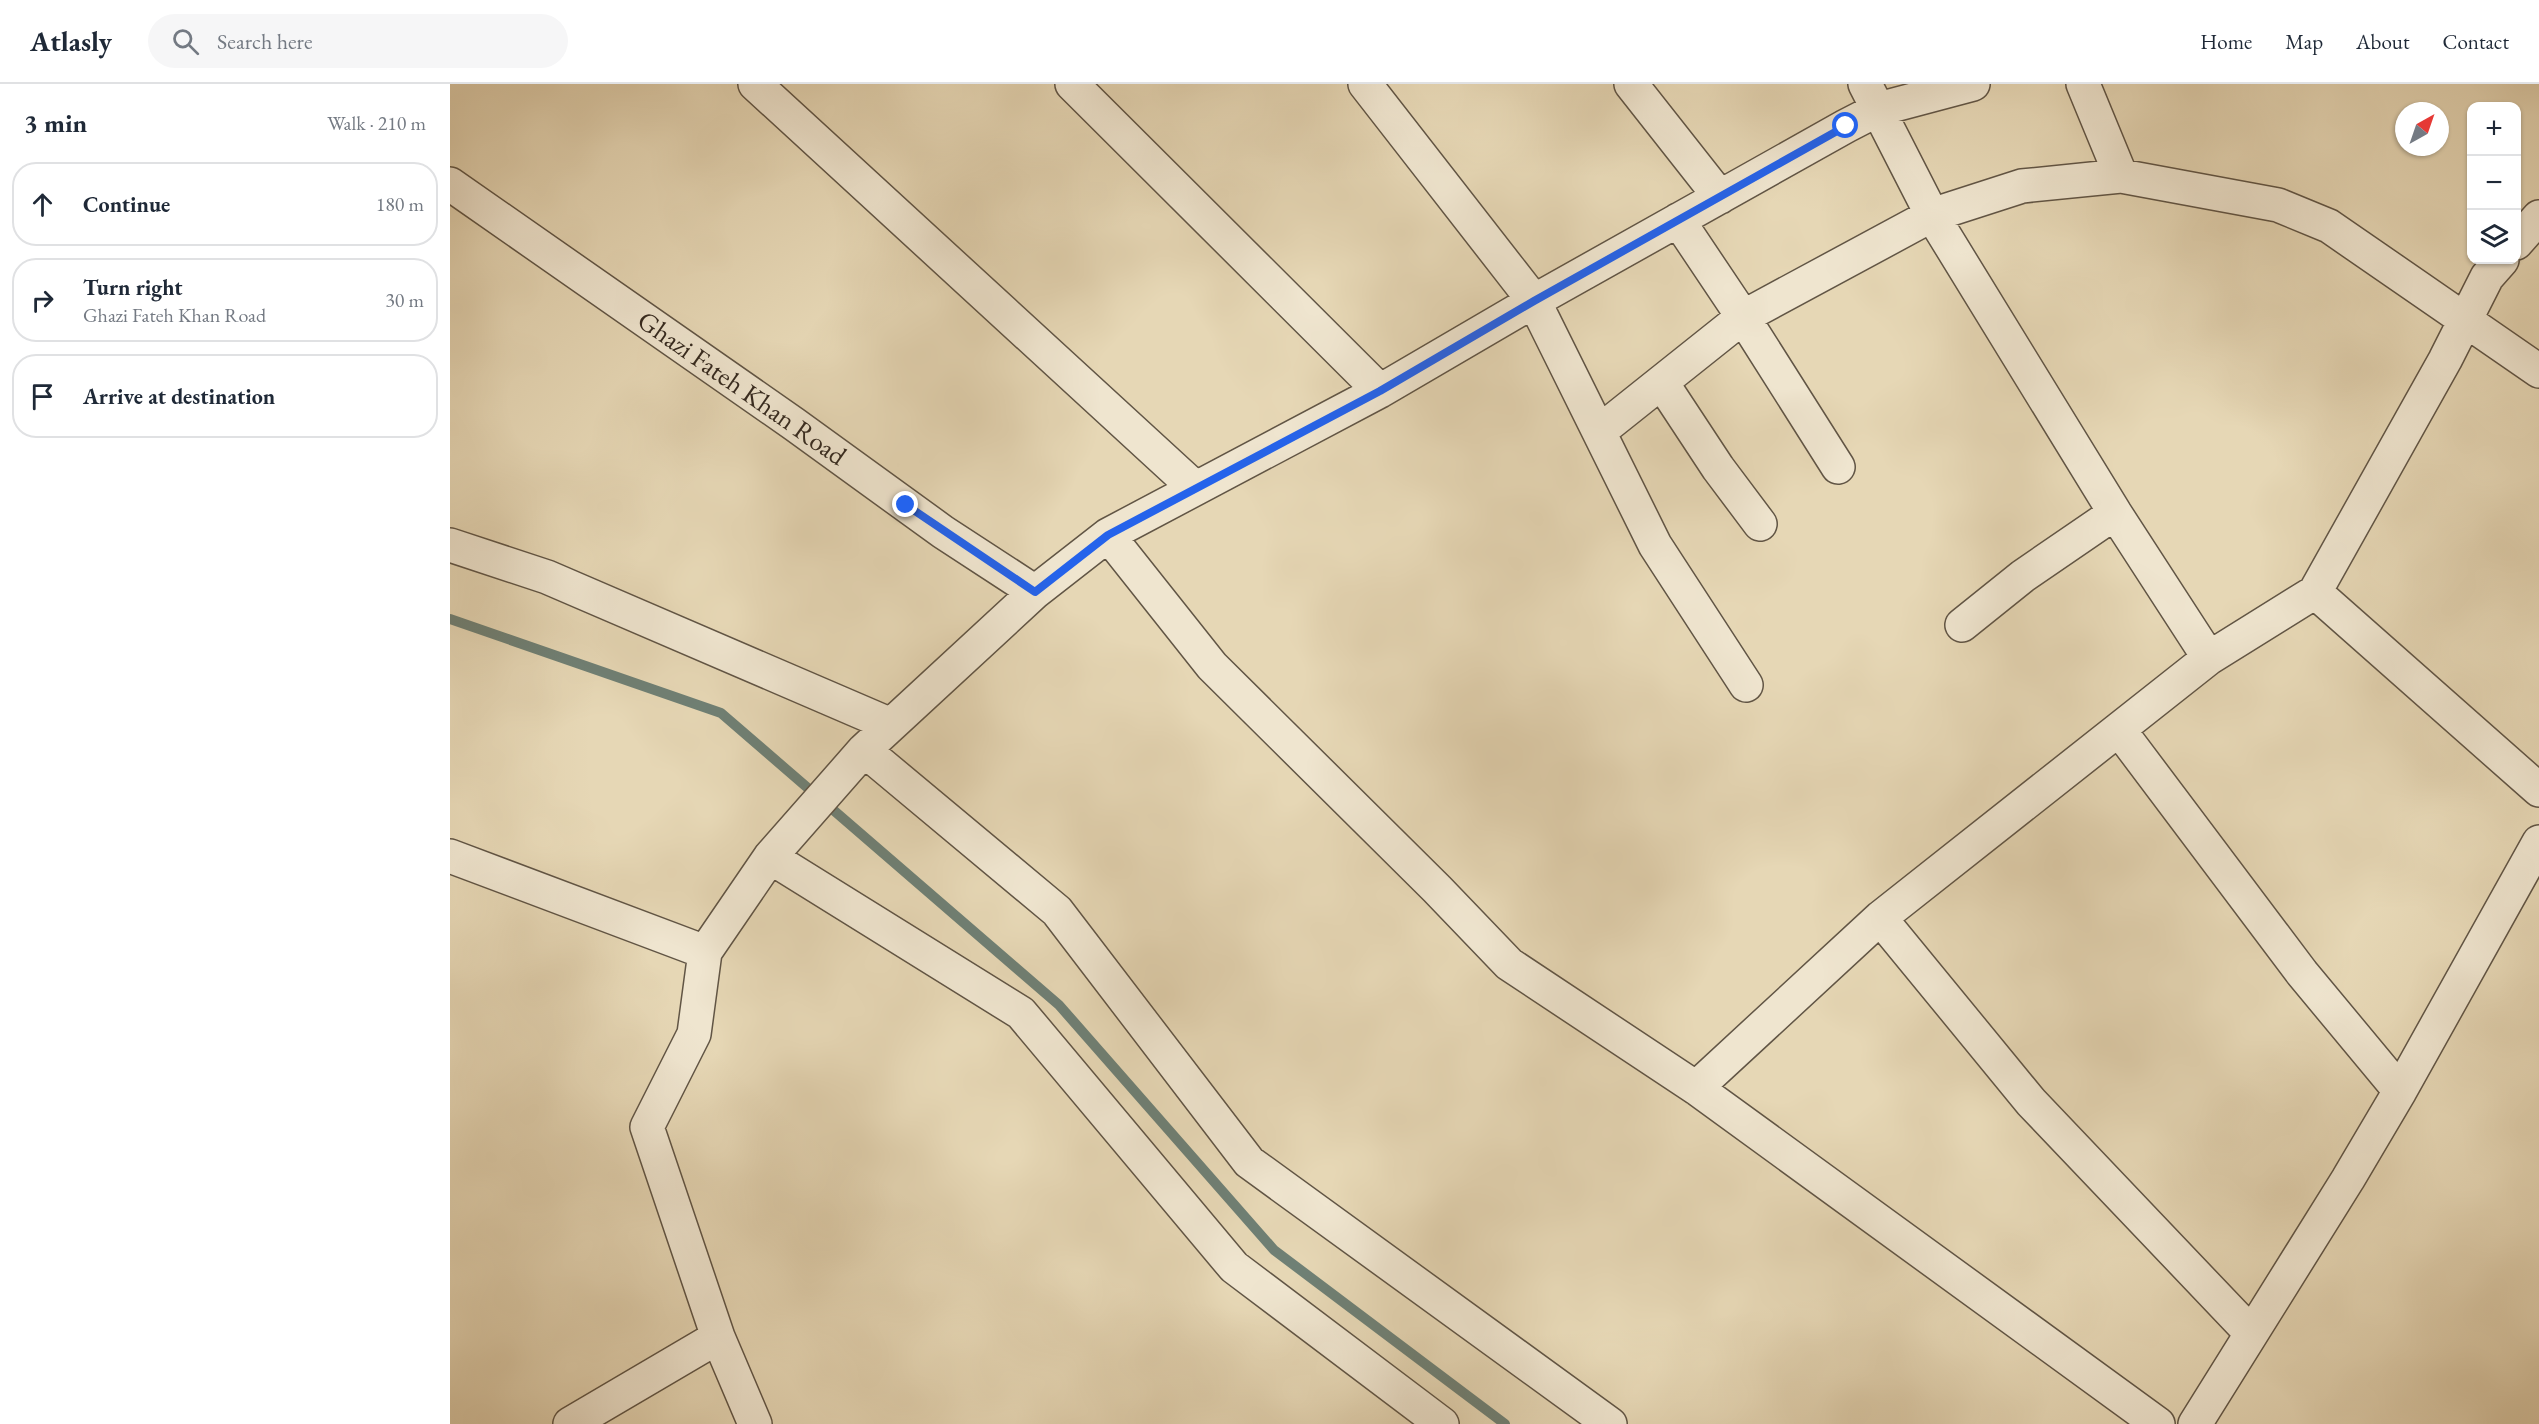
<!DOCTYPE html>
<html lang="en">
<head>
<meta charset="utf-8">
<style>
  body { margin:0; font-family:"EB Garamond",serif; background:#f6f6f7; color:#1f2937 }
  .controls { position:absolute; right:18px; top:18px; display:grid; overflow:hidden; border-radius:12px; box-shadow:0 2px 4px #0004 }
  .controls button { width:54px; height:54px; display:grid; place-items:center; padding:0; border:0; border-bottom:2px solid #e0e1e3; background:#fff; color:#1f2937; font:30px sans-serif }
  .compass { position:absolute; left:1945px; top:18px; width:54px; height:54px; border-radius:50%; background:#fff; box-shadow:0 2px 4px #0004; rotate:40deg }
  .stop { position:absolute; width:18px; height:18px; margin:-14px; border:4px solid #2563eb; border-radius:50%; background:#fff }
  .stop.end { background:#2563eb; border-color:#fff; box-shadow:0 2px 6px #0008 }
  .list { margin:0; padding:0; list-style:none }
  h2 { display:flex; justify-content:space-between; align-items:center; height:78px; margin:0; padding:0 24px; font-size:26px }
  h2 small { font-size:20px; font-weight:400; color:#747a83 }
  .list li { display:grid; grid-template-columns:39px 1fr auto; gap:18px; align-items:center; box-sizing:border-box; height:84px; margin:0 12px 12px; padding:0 12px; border:2px solid #e0e1e3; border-radius:24px }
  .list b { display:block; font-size:22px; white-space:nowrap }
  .list p { margin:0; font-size:20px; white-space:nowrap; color:#747a83 }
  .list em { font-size:20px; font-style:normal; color:#747a83 }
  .icon { flex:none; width:33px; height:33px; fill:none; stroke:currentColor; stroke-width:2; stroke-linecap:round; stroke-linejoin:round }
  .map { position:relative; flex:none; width:2089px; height:1340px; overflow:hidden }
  header { display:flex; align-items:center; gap:36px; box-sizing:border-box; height:84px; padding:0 30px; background:#fff; border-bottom:2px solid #e0e1e3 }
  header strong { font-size:28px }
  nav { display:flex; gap:33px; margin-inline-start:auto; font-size:21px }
  .search { width:420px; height:54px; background:#f6f6f7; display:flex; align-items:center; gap:15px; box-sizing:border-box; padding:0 21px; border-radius:33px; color:#747a83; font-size:22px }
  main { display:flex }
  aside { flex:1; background:#fff }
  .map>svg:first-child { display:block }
</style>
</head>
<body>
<header>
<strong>Atlasly</strong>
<div class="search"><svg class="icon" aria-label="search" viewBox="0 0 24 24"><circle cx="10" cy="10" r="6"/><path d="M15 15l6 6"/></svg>Search here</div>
<nav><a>Home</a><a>Map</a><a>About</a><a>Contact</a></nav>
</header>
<main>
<aside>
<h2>3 min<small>Walk · 210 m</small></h2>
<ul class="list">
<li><svg class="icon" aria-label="ahead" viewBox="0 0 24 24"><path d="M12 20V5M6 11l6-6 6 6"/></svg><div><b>Continue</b></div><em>180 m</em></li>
<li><svg class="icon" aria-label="right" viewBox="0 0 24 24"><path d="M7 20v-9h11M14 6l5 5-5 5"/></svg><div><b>Turn right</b><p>Ghazi Fateh Khan Road</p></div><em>30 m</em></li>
<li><svg class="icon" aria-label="arrive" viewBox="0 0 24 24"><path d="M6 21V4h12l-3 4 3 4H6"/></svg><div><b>Arrive at destination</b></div></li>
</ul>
</aside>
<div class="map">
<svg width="2089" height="1340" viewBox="0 0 2089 1340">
  <rect width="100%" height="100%" fill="#e6d7b5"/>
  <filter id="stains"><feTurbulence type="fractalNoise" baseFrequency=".00333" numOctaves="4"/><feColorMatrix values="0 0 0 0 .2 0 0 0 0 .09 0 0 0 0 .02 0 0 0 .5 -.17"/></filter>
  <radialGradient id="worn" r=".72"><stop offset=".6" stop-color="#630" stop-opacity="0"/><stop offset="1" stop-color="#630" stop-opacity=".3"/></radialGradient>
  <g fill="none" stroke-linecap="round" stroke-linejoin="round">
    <path stroke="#6f8075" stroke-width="10" d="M0,535L271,629L609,921L824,1166L1055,1340"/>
    <defs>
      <path id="minor" d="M305,0L745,404
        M622,0L930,307
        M915,0L1084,217L1205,461L1296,601
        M1181,0L1270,113
        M1415,0L1482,131L1665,429L1759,574
        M1633,0L1671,92
        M0,100L344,340L493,448L585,508
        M1228,136L1293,233L1388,383
        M2066,159L2089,133
        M1212,299L1268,384L1310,440
        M1150,347L1293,233L1482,131L1572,102L1671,92L1828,121L1879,142L2089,287
        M658,451L762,582L987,805L1059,880L1246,1004L1708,1340
        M0,461L97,493L441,641
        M1865,508L2089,706
        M1512,541L1573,492L1665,429
        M1670,647L1852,889L1950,1007
        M414,666L607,827L799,1078L1160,1340
        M0,772L255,868
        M320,773L571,929L784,1183L992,1340
        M1430,834L1581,1018L1801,1249
        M1246,1004L1430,834L1759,574L1865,508L1995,276L2037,193L2052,176
        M120,1340L268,1253
        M305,1340L268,1253L197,1043L244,950L255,868L320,773L414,666L585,508L658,451L930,307L1084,217L1396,42L1429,25L1523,0
        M1745,1340L1898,1095L1950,1007L2089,758"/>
    </defs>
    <use href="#minor" stroke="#615545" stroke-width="36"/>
    <use href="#minor" stroke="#efe5cf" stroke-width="33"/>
  </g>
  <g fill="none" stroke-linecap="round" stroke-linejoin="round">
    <path stroke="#2563eb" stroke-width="8" d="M456,421L585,508L658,451L930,307L1084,217L1396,42"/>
  </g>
  <g text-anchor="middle" stroke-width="4.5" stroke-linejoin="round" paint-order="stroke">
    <g font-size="27" fill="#352a20" stroke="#efe5cf">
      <text transform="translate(292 304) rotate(35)" y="9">Ghazi Fateh Khan Road</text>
    </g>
  </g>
  <rect width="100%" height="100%" filter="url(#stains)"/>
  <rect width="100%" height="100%" fill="url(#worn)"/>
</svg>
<div class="controls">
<button>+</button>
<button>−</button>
<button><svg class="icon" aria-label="layers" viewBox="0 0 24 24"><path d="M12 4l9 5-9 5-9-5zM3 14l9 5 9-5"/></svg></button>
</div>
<svg class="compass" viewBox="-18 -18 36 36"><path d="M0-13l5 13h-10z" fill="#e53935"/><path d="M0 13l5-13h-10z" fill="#747a83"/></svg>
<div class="stop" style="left:1396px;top:42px"></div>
<div class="stop end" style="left:456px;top:421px"></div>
</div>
</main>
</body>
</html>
